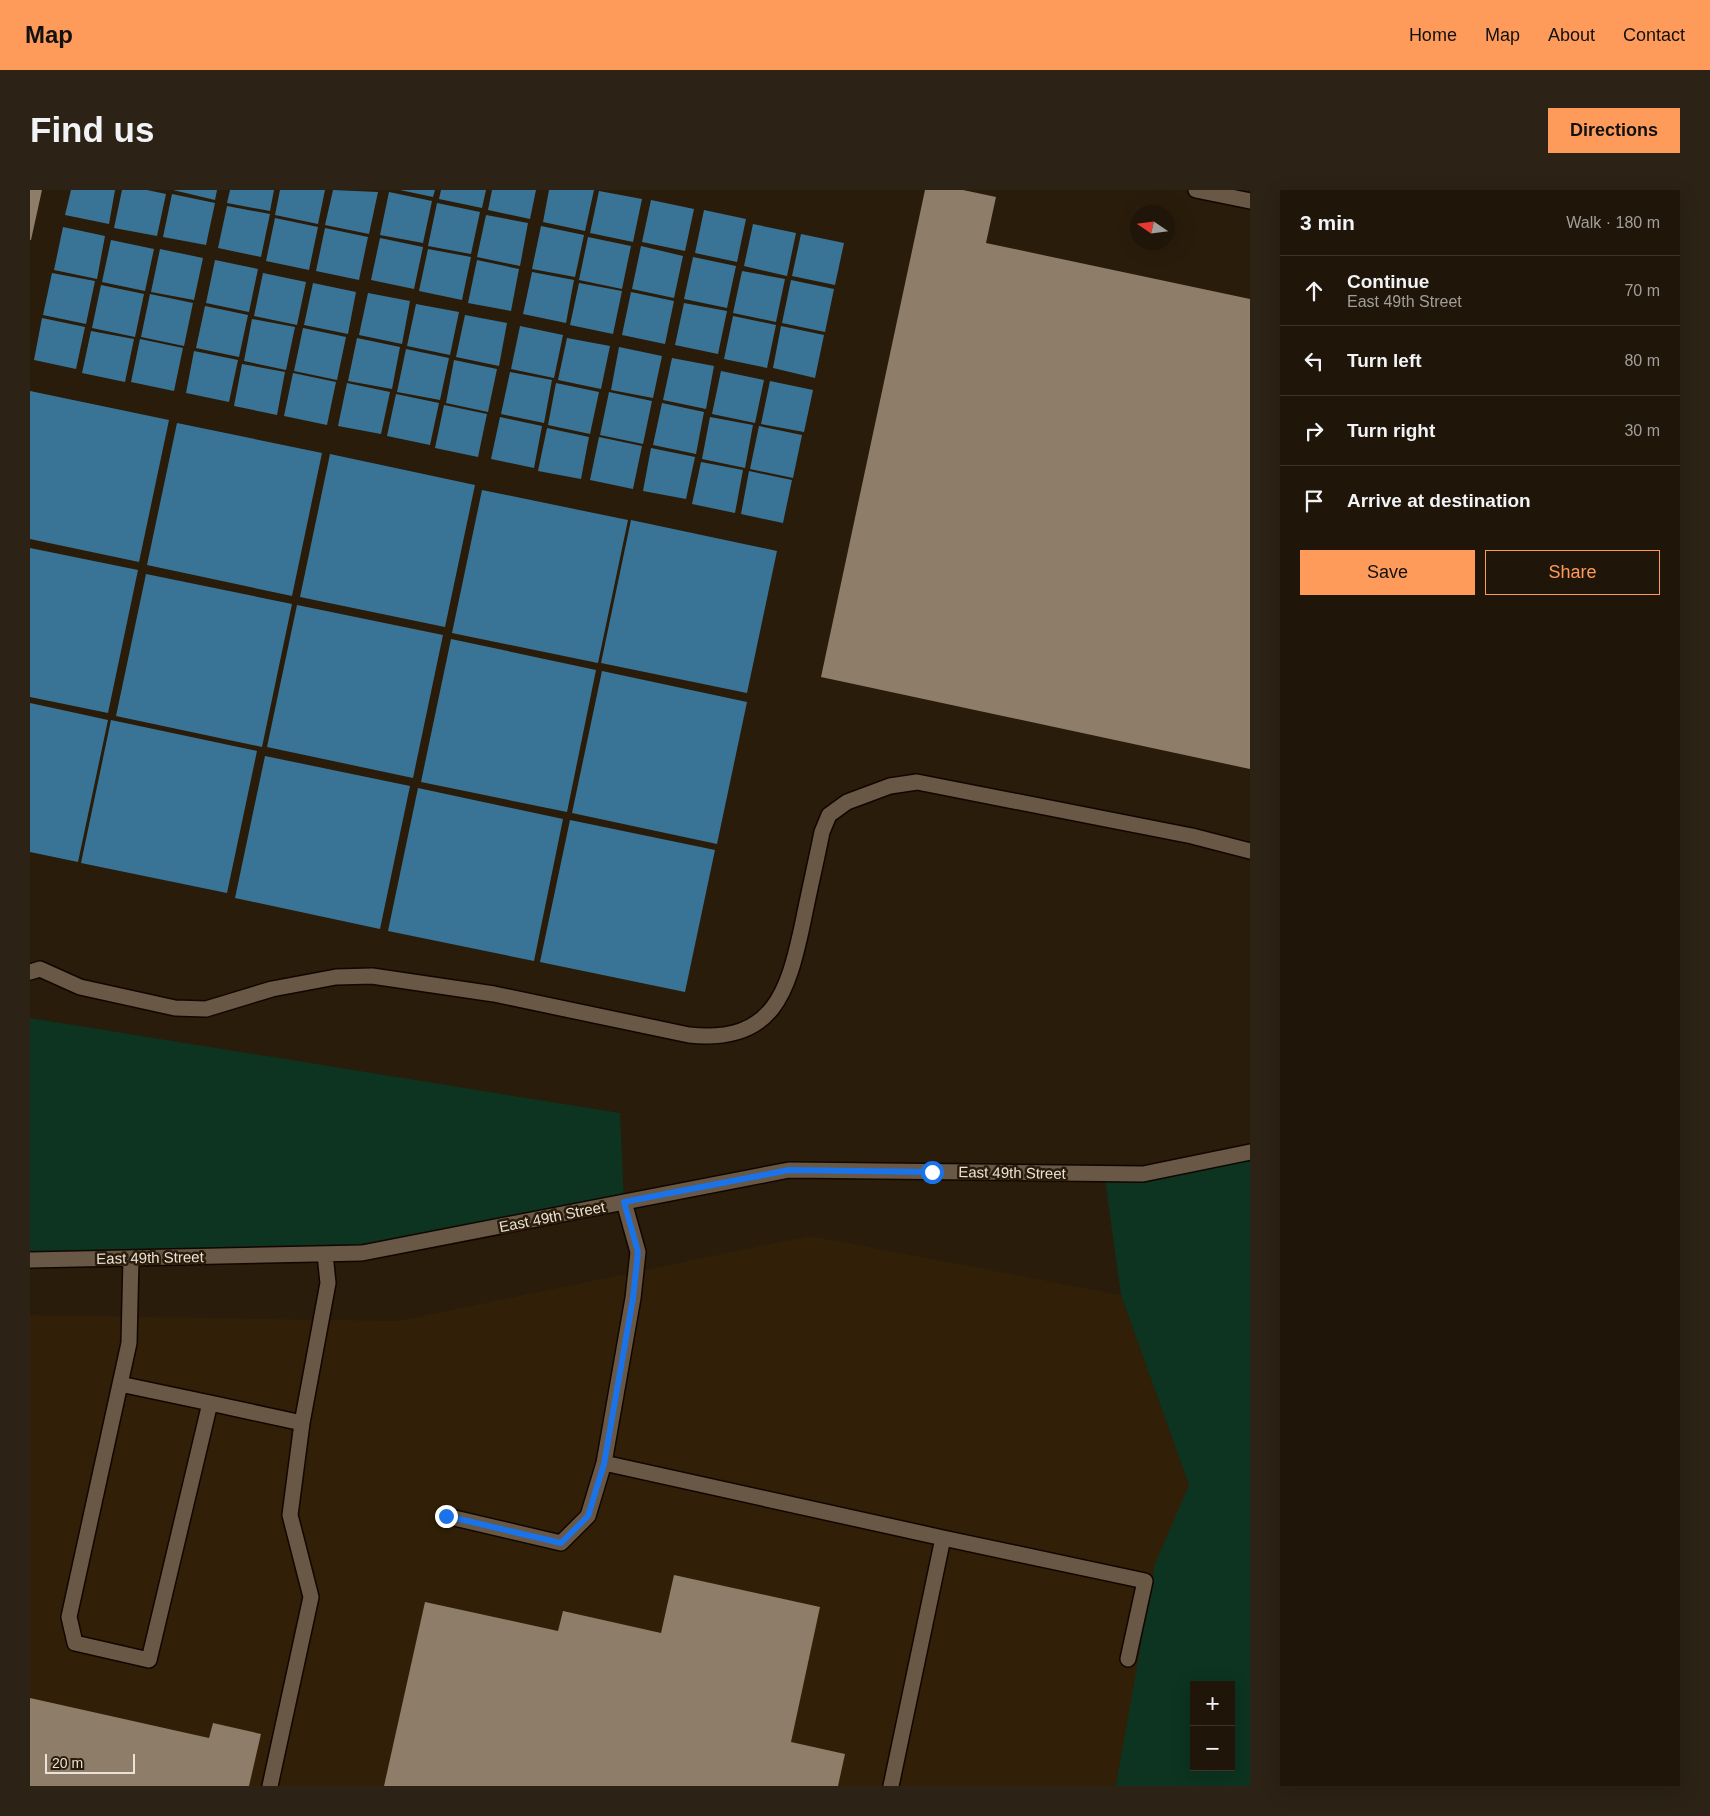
<!DOCTYPE html>
<html lang="en">
<head>
<meta charset="utf-8">
<style>
  body { margin:0; font-family:Arial,sans-serif; background:#2c2216; color:#f1f3f6 }
  .controls { position:absolute; right:15px; bottom:15px; display:grid; overflow:hidden; border-radius:0px; box-shadow:0 5px 20px #0002 }
  .controls button { width:45px; height:45px; display:grid; place-items:center; padding:0; border:0; border-bottom:1px solid #3c3429; background:#1f1508; color:#f1f3f6; font:25px sans-serif }
  .compass { position:absolute; left:1100px; top:15px; width:45px; height:45px; border-radius:50%; background:#1f1508; box-shadow:0 5px 20px #0002; rotate:283deg }
  .scale { position:absolute; left:15px; bottom:12px; width:90px; box-sizing:border-box; padding-left:5px; border:2px solid #ebe2d7; border-top:0; font-size:14px; line-height:18px; white-space:nowrap; color:#ebe2d7; -webkit-text-stroke:4px #291c0a; paint-order:stroke }
  .stop { position:absolute; width:15px; height:15px; margin:-11px; border:4px solid #1a73e8; border-radius:50%; background:#fff }
  .stop.end { background:#1a73e8; border-color:#fff; box-shadow:0 1px 5px #0008 }
  .list { margin:0; padding:0; list-style:none }
  h2 { display:flex; justify-content:space-between; align-items:center; height:65px; margin:0; padding:0 20px; font-size:21px }
  h2 small { font-size:16px; font-weight:400; color:#a19f9c }
  .list li { display:grid; grid-template-columns:32px 1fr auto; gap:15px; align-items:center; box-sizing:border-box; height:70px; padding:0 20px; border-top:1px solid #3c3429 }
  .list b { display:block; font-size:19px; white-space:nowrap }
  .list p { margin:0; font-size:16px; white-space:nowrap; color:#a19f9c }
  .list em { font-size:16px; font-style:normal; color:#a19f9c }
  .actions { display:flex; gap:10px; padding:15px 20px }
  .actions a { flex:1; padding:11px 0; border:1px solid #ff9b5a; border-radius:0px; text-align:center; font-size:18px; color:#ff9b5a }
  .actions .main { background:#ff9b5a; color:#111 }
  .icon { flex:none; width:28px; height:28px; fill:none; stroke:currentColor; stroke-width:2; stroke-linecap:round; stroke-linejoin:round }
  .map { position:relative; flex:none; width:1220px; height:1596px; overflow:hidden; border-radius:0px }
  header { display:flex; align-items:center; gap:30px; box-sizing:border-box; height:70px; padding:0 25px; background:#ff9b5a; color:#111 }
  header strong { font-size:24px }
  nav { display:flex; gap:28px; margin-inline-start:auto; font-size:18px }
  .intro { display:flex; align-items:center; justify-content:space-between; box-sizing:border-box; height:120px; padding:0 30px }
  h1 { margin:0; font-size:35px }
  .button { padding:12px 22px; border-radius:0px; background:#ff9b5a; color:#111; font-size:18px; font-weight:700 }
  main { display:flex; gap:30px; padding:0 30px }
  aside { flex:1; background:#1f1508; border-radius:0px; box-shadow:0 5px 20px #0002 }
  .map>svg:first-child { display:block }
</style>
</head>
<body>
<header>
<strong>Map</strong>
<nav><a>Home</a><a>Map</a><a>About</a><a>Contact</a></nav>
</header>
<div class="intro"><h1>Find us</h1><a class="button">Directions</a></div>
<main>
<div class="map">
<svg width="1220" height="1596" viewBox="0 0 1220 1596">
  <rect width="100%" height="100%" fill="#291c0a"/>
  <path fill="#312007" d="M780,1046L1091,1105L1159,1295L1090,1596H0V1125L368,1131Z"/>
  <path fill="#0c3420" fill-rule="evenodd" d="M0,828L590,923L594,1012L332,1063L0,1070Z
    M1220,962V1596H1086L1125,1374L1159,1295L1091,1105L1075,989ZM1164,1495H1201V1577H1164Z"/>
  <path fill="#397496" d="M41,0H85L79,34L35,25Z
    M92,0H117L136,4L127,46L84,38Z
    M143,0H187L185,10Z
    M200,0H244L240,21L197,13Z
    M250,0H295L288,34L245,25Z
    M303,0L348,2L339,44L295,35Z
    M370,0H405L403,7Z
    M411,0H456L452,18L409,9Z
    M462,0H506L500,29L458,20Z
    M519,0H564L555,41L513,32Z
    M569,1L612,9L603,52L560,43Z
    M359,2L402,11L393,53L350,45Z
    M142,4L185,13L176,55L133,47Z
    M621,10L664,19L655,61L612,52Z
    M407,13L450,22L441,64L398,56Z
    M197,16L240,24L231,67L188,58Z
    M674,20L716,29L707,72L665,63Z
    M456,25L498,33L490,76L447,67Z
    M245,28L288,37L279,80L236,71Z
    M723,34L766,43L757,86L714,76Z
    M511,36L554,45L545,87L502,79Z
    M33,37L75,46L67,89L24,80Z
    M295,38L338,47L329,90L286,81Z
    M771,44L814,53L805,95L762,86Z
    M558,47L601,56L592,99L549,90Z
    M350,48L393,57L384,99L341,90Z
    M81,50L124,59L115,101L72,92Z
    M611,56L653,66L644,108L602,99Z
    M130,59L173,68L164,110L121,102Z
    M398,59L441,67L432,110L389,101Z
    M663,67L706,76L697,118L654,109Z
    M185,70L228,79L219,122L176,113Z
    M447,70L489,79L481,121L438,113Z
    M712,81L755,89L746,132L703,123Z
    M502,82L544,90L536,133L493,124Z
    M22,83L65,91L56,134L13,125Z
    M233,83L276,92L267,135L224,126Z
    M761,90L804,99L795,142L752,133Z
    M283,93L326,102L318,144L274,135Z
    M549,93L592,101L583,144L540,135Z
    M71,95L114,104L105,147L62,138Z
    M601,102L644,111L635,154L592,145Z
    M338,103L380,111L372,154L329,145Z
    M120,104L163,113L154,156L111,147Z
    M654,113L697,121L688,164L645,155Z
    M386,114L429,122L420,165L377,156Z
    M175,116L218,125L209,167L166,158Z
    M435,125L477,133L469,176L426,167Z
    M703,126L746,135L737,178L694,169Z
    M12,128L55,137L46,179L4,170Z
    M222,129L265,137L256,180L214,171Z
    M490,136L533,145L524,188L481,179Z
    M751,136L794,145L785,188L743,178Z
    M273,138L316,147L307,190L264,181Z
    M61,141L104,149L95,192L52,183Z
    M327,148L370,157L362,199L318,191Z
    M537,148L580,156L571,199L528,190Z
    M110,149L153,158L144,201L101,192Z
    M589,157L632,166L623,208L581,200Z
    M376,159L419,168L410,210L367,202Z
    M164,161L208,170L199,212L156,203Z
    M642,168L684,176L676,219L633,210Z
    M424,170L467,179L458,222L416,213Z
    M212,174L255,182L247,225L204,216Z
    M691,181L734,190L725,233L682,224Z
    M480,182L522,190L514,233L471,224Z
    M263,183L306,192L297,235L254,226Z
    M740,191L783,200L774,242L731,234Z
    M317,193L360,202L351,244L308,236Z
    M526,193L569,202L560,244L518,235Z
    M0,201L139,230L109,372L0,349Z
    M579,202L622,211L613,254L570,245Z
    M366,204L409,213L400,255L357,246Z
    M632,213L674,222L666,264L623,255Z
    M414,215L457,224L448,267L405,258Z
    M470,227L512,236L504,278L461,269Z
    M680,227L723,235L715,278L672,269Z
    M147,233L292,263L262,406L117,375Z
    M729,236L772,245L763,288L720,279Z
    M517,238L559,247L551,289L508,281Z
    M569,247L612,256L603,299L560,290Z
    M621,258L665,267L656,309L613,301Z
    M300,264L445,295L415,437L270,407Z
    M671,272L713,280L705,323L662,314Z
    M719,281L762,290L753,333L711,324Z
    M452,300L598,330L568,473L422,443Z
    M601,330L747,361L717,503L571,473Z
    M0,358L108,380L78,523L0,507Z
    M116,384L262,414L232,557L86,526Z
    M267,415L413,445L383,588L237,557Z
    M421,449L566,480L537,622L391,592Z
    M572,481L717,512L687,654L542,623Z
    M0,513L78,530L48,672L0,662Z
    M81,530L227,561L197,703L51,673Z
    M235,566L380,596L350,739L205,708Z
    M388,598L533,629L504,771L358,741Z
    M540,630L685,660L655,802L510,772Z"/>
  <path fill="#8d7d69" d="M0,0H12L1,50H0Z
    M895,0H933L966,7L956,53L1220,109V579L791,487Z
    M644,1385L790,1417L761,1552L815,1564L808,1596H354L395,1412L528,1441L533,1421L631,1443Z
    M0,1508L179,1548L183,1533L231,1544L219,1596H0Z"/>
  <g fill="none" stroke-linecap="round" stroke-linejoin="round">
    <defs>
      <path id="minor" d="M1166,0L1220,11
        M0,782L10,779L50,797L145,818L176,819L242,799L306,787L342,786L464,804L659,845C744,854 758,802 773,732C779,702 786,672 792,642L799,625L817,612L860,596L887,592L1162,646L1220,661
        M594,1012L608,1062L603,1108L574,1273L913,1348L861,1596
        M0,1070L332,1063L759,980L1113,984L1220,962
        M90,1194L180,1213L119,1470L45,1453L39,1427L99,1153L101,1068
        M180,1213L272,1233L298,1093L295,1064
        M416,1326L531,1353L558,1326L574,1273
        M913,1348L1115,1391L1098,1469
        M240,1596L281,1407L260,1325L272,1233"/>
    </defs>
    <use href="#minor" stroke="#120600" stroke-width="18"/>
    <use href="#minor" stroke="#685845" stroke-width="15"/>
  </g>
  <g fill="none" stroke-linecap="round" stroke-linejoin="round">
    <path stroke="#1a73e8" stroke-width="6" d="M416,1326L531,1353L558,1326L574,1274L603,1108L608,1062L594,1012L759,980L902,982"/>
  </g>
  <g text-anchor="middle" stroke-width="5" stroke-linejoin="round" paint-order="stroke">
    <g font-size="15" fill="#ebe2d7" stroke="#291c0a">
      <text transform="translate(982 983) rotate(1)" y="5">East 49th Street</text>
      <text transform="translate(522 1027) rotate(-11)" y="5">East 49th Street</text>
      <text transform="translate(120 1068) rotate(-1)" y="5">East 49th Street</text>
    </g>
  </g>
</svg>
<div class="controls">
<button>+</button>
<button>−</button>
</div>
<svg class="compass" viewBox="-18 -18 36 36"><path d="M0-13l5 13h-10z" fill="#e53935"/><path d="M0 13l5-13h-10z" fill="#a19f9c"/></svg>
<div class="scale">20 m</div>
<div class="stop" style="left:902px;top:982px"></div>
<div class="stop end" style="left:416px;top:1326px"></div>
</div>
<aside>
<h2>3 min<small>Walk · 180 m</small></h2>
<ul class="list">
<li><svg class="icon" aria-label="ahead" viewBox="0 0 24 24"><path d="M12 20V5M6 11l6-6 6 6"/></svg><div><b>Continue</b><p>East 49th Street</p></div><em>70 m</em></li>
<li><svg class="icon" aria-label="left" viewBox="0 0 24 24"><path d="M17 20v-9H6M10 6l-5 5 5 5"/></svg><div><b>Turn left</b></div><em>80 m</em></li>
<li><svg class="icon" aria-label="right" viewBox="0 0 24 24"><path d="M7 20v-9h11M14 6l5 5-5 5"/></svg><div><b>Turn right</b></div><em>30 m</em></li>
<li><svg class="icon" aria-label="arrive" viewBox="0 0 24 24"><path d="M6 21V4h12l-3 4 3 4H6"/></svg><div><b>Arrive at destination</b></div></li>
</ul>
<div class="actions"><a class="main">Save</a><a>Share</a></div>
</aside>
</main>
</body>
</html>
